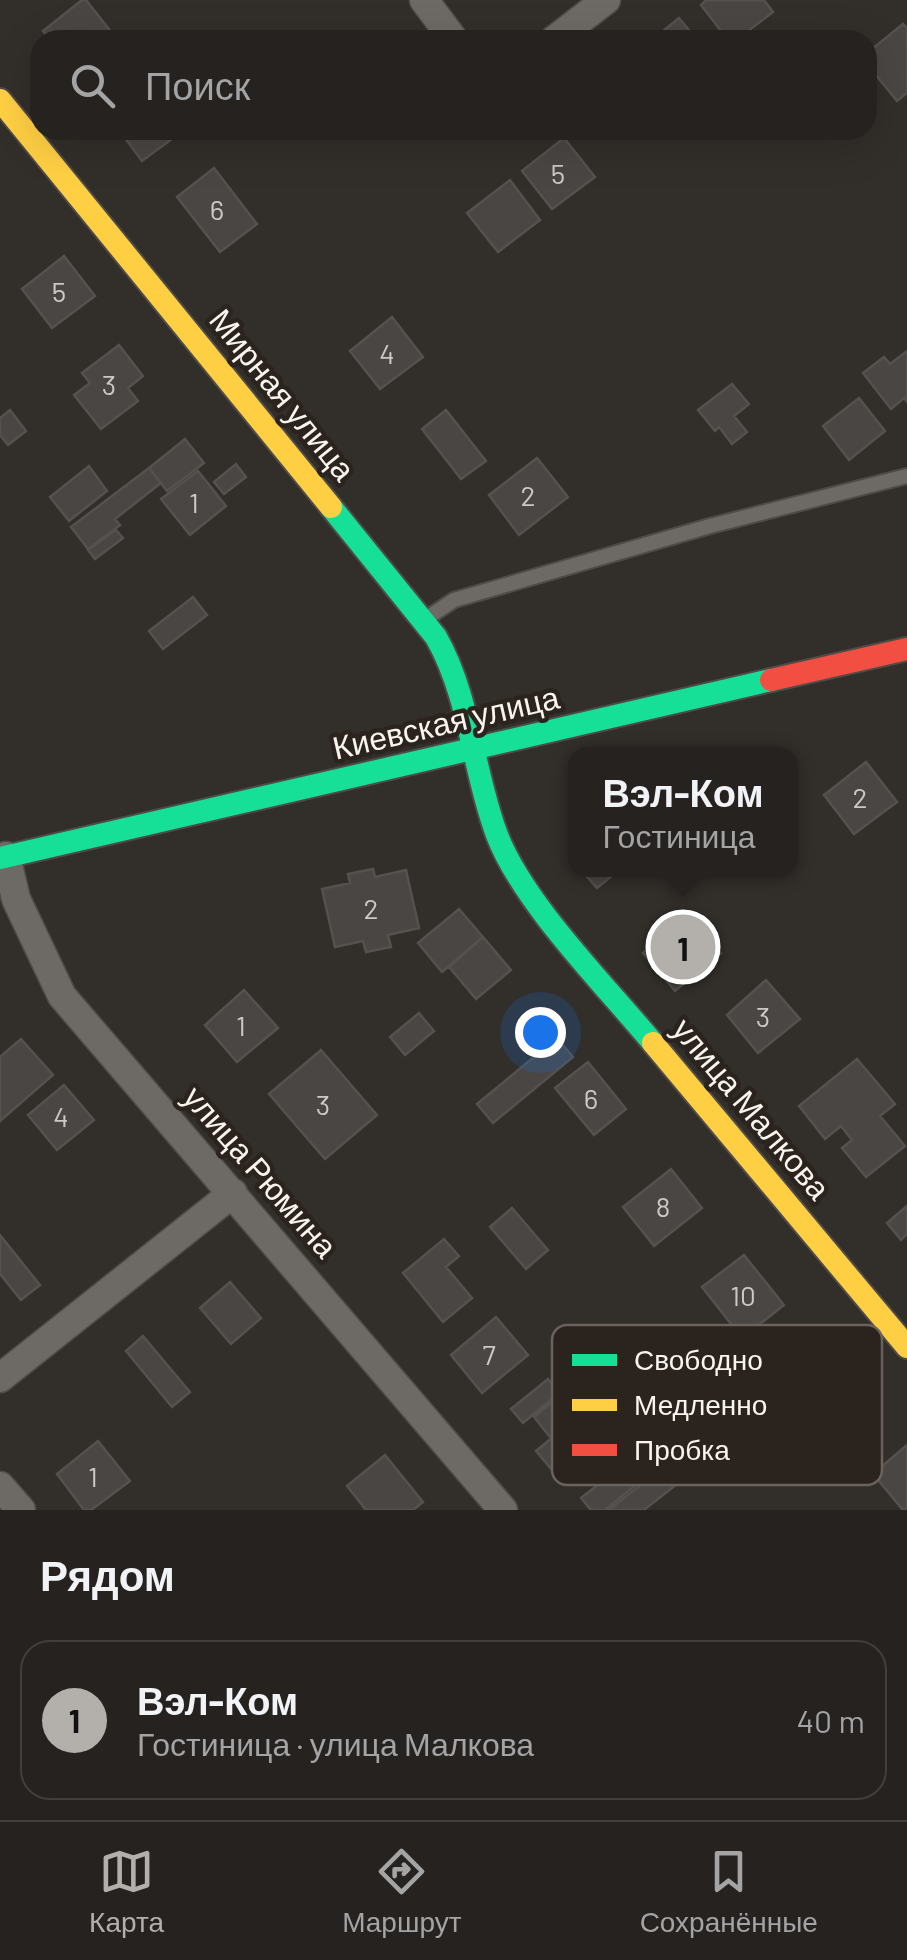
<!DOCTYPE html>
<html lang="ru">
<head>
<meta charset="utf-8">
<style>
  body { margin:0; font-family:Barlow,sans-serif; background:#322f2d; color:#f1f3f6 }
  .you { position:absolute; left:540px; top:1032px; width:35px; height:35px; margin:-25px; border:8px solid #fff; border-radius:50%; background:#1a73e8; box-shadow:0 0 0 15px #1a73e833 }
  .badge { display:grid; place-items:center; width:65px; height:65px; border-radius:50%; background:#b3afab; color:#111; font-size:32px; font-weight:700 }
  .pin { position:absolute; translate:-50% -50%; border:5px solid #fff; box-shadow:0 2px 10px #0006 }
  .popup { position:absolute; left:568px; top:747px; width:230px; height:130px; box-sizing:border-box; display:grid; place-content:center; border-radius:20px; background:#262220; filter:drop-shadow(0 2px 8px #0005); font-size:32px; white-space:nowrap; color:#a4a4a5 }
  .popup b { font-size:38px; color:#f1f3f6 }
  .popup::after { content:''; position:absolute; left:50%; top:100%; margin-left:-20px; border:20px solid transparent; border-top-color:#262220 }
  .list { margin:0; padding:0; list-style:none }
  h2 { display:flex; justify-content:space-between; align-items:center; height:130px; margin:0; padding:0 40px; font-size:42px }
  h2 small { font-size:32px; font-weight:400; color:#a4a4a5 }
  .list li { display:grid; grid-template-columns:65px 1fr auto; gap:30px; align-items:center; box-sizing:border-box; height:160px; margin:0 20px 20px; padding:0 20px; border:2px solid #423f3e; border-radius:30px }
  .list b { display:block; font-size:38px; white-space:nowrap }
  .list p { margin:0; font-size:32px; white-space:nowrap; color:#a4a4a5 }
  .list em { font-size:32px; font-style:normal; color:#a4a4a5 }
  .icon { flex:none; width:55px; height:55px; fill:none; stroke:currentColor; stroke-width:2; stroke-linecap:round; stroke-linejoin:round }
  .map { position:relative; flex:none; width:907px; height:1510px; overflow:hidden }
  .search { position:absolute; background:#262220; box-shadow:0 10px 40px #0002; left:30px; right:30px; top:30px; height:110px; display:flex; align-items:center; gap:25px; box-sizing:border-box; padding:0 35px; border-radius:30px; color:#a4a4a5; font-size:38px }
  .sheet { height:310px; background:#262220 }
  nav { display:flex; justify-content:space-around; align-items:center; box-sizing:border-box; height:140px; border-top:2px solid #423f3e; background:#262220; font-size:28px; color:#a4a4a5 }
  nav a { display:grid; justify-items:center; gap:5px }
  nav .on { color:#b3afab }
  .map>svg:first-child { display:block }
</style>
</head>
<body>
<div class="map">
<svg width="907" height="1510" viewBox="0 0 907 1510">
  <rect width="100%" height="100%" fill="#322e2a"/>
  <path fill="#494643" stroke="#55514e" stroke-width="2.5" d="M82,0H86L116,38L50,40L43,31Z
    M706,0H764L773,12L736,40H728L701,5Z
    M679,18L697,40H652Z
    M903,24L907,28V93L897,101L867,64V53Z
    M119,130H184L142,161Z
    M564,138L595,177L552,209L522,171Z
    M214,168L257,224L220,252L177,197Z
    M510,180L540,220L498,252L467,213Z
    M64,256L95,296L52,328L22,289Z
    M392,317L423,357L380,389L350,351Z
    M119,345L143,376L128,388L138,401L101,429L74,395L90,383L82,373Z
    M907,351V402L904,398L891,409L863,373L884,357L890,364Z
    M732,384L749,404L734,416L747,432L732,444L719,427L715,431L698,410Z
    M859,398L885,431L849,460L823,426Z
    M10,410L26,431L8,445L0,435V418Z
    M446,410L486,461L461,479L422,429Z
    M185,439L204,463L167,491L149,468Z
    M537,458L568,497L519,535L489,495Z
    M236,464L246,477L224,494L214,482Z
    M89,466L107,491L69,521L50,497Z
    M149,468L161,483L115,519L120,525L88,549L71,527Z
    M198,471L226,506L190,535L161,499Z
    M116,530L123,538L95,559L88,550Z
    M193,597L207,615L163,649L149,631Z
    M866,762L897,802L854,834L824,795Z
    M373,869L375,877L406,870L419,928L388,935L391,947L366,952L363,941L335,947L322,889L350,883L348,874Z
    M581,870H619L597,888Z
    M459,909L483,937L442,972L418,943Z
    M689,914L721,953L675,991L643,953L656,942L650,935L671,918L676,925Z
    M483,937L511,970L476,999L449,967Z
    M766,980L800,1019L758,1053L727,1015Z
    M244,990L278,1028L237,1062L205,1025Z
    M419,1013L434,1031L405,1055L390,1037Z
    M557,1038L573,1057L493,1123L477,1104Z
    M21,1039L53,1075L0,1121V1057Z
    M321,1050L377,1115L325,1159L269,1094Z
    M857,1059L895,1104L880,1116L905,1146L866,1177L842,1148L852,1140L841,1126L825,1139L799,1106Z
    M588,1062L626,1109L594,1135L555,1088Z
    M64,1085L94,1120L57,1150L28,1115Z
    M671,1169L702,1208L654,1246L623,1207Z
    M907,1206V1234L901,1240L887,1223Z
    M512,1208L548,1250L526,1269L490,1227Z
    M0,1235L40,1285L21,1300L0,1274Z
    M444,1239L459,1256L446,1267L472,1298L443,1322L403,1273Z
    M744,1255L784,1305L742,1338L702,1287Z
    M230,1282L261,1318L231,1344L200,1308Z
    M496,1317L528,1355L482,1393L451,1355Z
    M143,1336L190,1392L172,1407L126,1351Z
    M627,1341L654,1374L636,1389L625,1376L550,1437L534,1417Z
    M822,1346L872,1406L832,1439L782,1379Z
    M548,1379L559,1393L523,1423L511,1409Z
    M576,1418L603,1451L563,1483L536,1451Z
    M98,1441L130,1481L91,1510H84L57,1474Z
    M907,1445V1508L903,1510L873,1474Z
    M385,1455L423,1502L413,1510H366L347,1486Z
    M668,1463L682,1480L644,1510H609Z
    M623,1465L637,1484L605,1510H591L581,1498Z"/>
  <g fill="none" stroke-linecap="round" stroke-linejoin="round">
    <defs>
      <path id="lane" d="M424,620L454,600L710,526L907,476"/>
      <path id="street" d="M424,0L454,40
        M554,40L606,0
        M6,856L16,899L62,996L503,1510
        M0,1378L233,1193
        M0,1486L21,1510"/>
      <path id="fast" d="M331,507L436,637C471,699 472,769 497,835C523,903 605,985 653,1043
        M0,858L771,680"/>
      <path id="slow" d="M0,100L331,507
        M653,1043L907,1347"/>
      <path id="jam" d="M771,680L907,649"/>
    </defs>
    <use href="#lane" stroke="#4f4b48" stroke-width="18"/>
    <use href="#street" stroke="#4f4b48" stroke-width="31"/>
    <use href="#fast" stroke="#4f4b48" stroke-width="26"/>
    <use href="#slow" stroke="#4f4b48" stroke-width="26"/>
    <use href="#jam" stroke="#4f4b48" stroke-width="26"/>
    <use href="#lane" stroke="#6d6a66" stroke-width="14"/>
    <use href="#street" stroke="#6d6a66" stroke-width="28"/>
    <use href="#fast" stroke="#16e098" stroke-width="22"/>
    <use href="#slow" stroke="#ffcf43" stroke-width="22"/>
    <use href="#jam" stroke="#f24e42" stroke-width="22"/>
  </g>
  <g text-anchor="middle" stroke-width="9" stroke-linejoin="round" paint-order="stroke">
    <g font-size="28" fill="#cdc8c5">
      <text x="558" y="184">5</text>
      <text x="217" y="220">6</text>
      <text x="59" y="302">5</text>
      <text x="387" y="364">4</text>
      <text x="109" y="395">3</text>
      <text x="528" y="506">2</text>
      <text x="194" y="513">1</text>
      <text x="860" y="808">2</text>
      <text x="371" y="919">2</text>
      <text x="763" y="1027">3</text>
      <text x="241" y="1036">1</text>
      <text x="591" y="1109">6</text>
      <text x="323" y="1115">3</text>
      <text x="61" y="1127">4</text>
      <text x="663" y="1217">8</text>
      <text x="743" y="1306">10</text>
      <text x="489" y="1365">7</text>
      <text x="93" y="1487">1</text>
    </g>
    <g font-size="32" fill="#f9f4f0" stroke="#2b241e">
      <text transform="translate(282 395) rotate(51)" y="11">Мирная улица</text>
      <text transform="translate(446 723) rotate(-13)" y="11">Киевская улица</text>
      <text transform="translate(751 1109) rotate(50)" y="11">улица Малкова</text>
      <text transform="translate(260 1172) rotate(49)" y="11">улица Рюмина</text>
    </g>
  </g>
  <rect x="552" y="1325" width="330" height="160" rx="15" fill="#2b241e" stroke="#69625d" stroke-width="2.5"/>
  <rect x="572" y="1354" width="45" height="12" fill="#16e098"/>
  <rect x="572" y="1399" width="45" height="12" fill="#ffcf43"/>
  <rect x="572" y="1444" width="45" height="12" fill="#f24e42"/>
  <g font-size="28" fill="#f9f4f0">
    <text x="634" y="1370">Свободно</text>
    <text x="634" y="1415">Медленно</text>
    <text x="634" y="1460">Пробка</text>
  </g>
</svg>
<div class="you"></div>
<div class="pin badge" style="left:683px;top:947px">1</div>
<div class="popup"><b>Вэл-Ком</b>Гостиница</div>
<div class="search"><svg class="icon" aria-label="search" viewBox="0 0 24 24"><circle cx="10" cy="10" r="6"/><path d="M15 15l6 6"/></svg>Поиск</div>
</div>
<section class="sheet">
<h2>Рядом<small></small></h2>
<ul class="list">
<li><span class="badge">1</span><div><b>Вэл-Ком</b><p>Гостиница · улица Малкова</p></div><em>40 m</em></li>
</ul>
</section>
<nav>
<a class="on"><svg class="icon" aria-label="map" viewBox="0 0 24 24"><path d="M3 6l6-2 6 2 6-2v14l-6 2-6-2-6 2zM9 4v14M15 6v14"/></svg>Карта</a>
<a><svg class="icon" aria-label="directions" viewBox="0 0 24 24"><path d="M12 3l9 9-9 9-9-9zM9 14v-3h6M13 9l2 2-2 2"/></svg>Маршрут</a>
<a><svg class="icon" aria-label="saved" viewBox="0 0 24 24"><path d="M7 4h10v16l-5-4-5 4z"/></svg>Сохранённые</a>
</nav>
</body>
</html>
